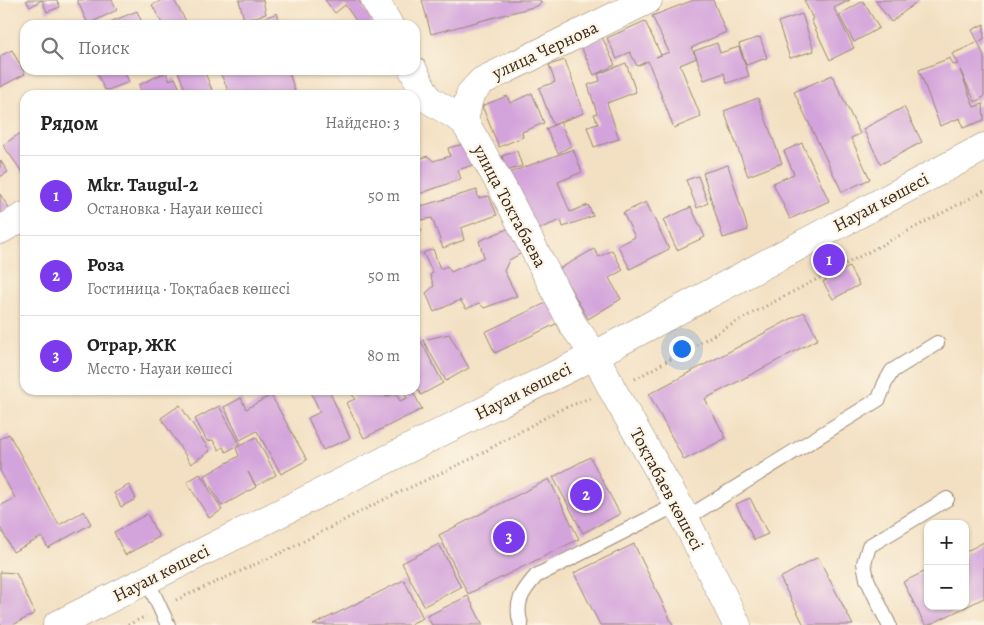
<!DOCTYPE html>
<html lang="ru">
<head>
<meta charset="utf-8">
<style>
  body { margin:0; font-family:Alegreya,serif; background:#f6f6f6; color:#222 }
  .controls { position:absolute; right:15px; bottom:15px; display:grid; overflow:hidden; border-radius:10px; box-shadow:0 1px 4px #0004 }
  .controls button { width:45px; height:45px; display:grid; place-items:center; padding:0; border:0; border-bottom:1px solid #e0e0e0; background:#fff; color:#222; font:25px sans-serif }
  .you { position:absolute; left:681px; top:348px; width:18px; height:18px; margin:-12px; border:4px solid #fff; border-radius:50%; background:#1a73e8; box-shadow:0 0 0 8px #1a73e833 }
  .badge { display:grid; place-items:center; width:32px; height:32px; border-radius:50%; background:#7c3aed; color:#fff; font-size:16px; font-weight:700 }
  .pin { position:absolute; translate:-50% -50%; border:2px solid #fff; box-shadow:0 1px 5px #0006 }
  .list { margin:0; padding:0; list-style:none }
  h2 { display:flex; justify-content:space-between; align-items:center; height:65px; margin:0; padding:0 20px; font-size:21px }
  h2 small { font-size:16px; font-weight:400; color:#767676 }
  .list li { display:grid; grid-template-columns:32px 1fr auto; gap:15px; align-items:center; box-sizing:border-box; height:80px; padding:0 20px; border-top:1px solid #e0e0e0 }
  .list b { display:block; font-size:19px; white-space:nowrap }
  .list p { margin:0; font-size:16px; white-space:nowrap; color:#767676 }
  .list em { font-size:16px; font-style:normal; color:#767676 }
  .icon { flex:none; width:28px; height:28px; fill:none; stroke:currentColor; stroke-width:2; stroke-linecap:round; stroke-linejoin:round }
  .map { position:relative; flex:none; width:984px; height:625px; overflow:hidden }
  .search { position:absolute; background:#fff; box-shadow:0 1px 4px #0004; left:20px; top:20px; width:400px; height:55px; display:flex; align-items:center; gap:12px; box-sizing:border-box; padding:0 18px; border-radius:15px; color:#767676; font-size:19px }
  .panel { position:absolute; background:#fff; box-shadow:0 1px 4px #0004; left:20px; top:90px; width:400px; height:305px; border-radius:15px }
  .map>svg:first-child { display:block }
</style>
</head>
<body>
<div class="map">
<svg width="984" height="625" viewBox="0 0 984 625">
  <rect width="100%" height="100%" fill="#fcf5e5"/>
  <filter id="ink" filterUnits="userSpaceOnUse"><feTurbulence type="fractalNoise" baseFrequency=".02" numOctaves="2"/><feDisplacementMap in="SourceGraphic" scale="10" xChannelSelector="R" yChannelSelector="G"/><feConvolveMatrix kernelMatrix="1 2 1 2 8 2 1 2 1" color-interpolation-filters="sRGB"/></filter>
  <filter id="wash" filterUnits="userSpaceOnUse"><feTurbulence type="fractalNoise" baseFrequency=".0096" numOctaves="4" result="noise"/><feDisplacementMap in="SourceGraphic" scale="20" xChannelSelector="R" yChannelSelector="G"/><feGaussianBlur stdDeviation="1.12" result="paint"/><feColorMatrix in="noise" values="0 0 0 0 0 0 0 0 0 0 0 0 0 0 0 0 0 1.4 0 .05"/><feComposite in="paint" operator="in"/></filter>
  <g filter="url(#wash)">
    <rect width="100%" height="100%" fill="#f3e0c2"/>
    <g id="blocks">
      <path fill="#d3a3db" d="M26,0H57L60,7L47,12L42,0L30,7Z
        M77,0H112L117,10L88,24Z
        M162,0H174L188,25H163L152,5Z
        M239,0H263L266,14L244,20Z
        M325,0H358L373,20L369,25H359L345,5L335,13Z
        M422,0H540L541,3L537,6L431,34Z
        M694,0H713L726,32L691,48L697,58L680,65L701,117L674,128L648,61L637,66L630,52L617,59L607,38L645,21L661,55L656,57L669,52L652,16Z
        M804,0H850L834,8L854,48L830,60L811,20L813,19Z
        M875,0H919L891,22Z
        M863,1L879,28L854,42L839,15Z
        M137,11L143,25H111L110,22Z
        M277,13L281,25H246Z
        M802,14L814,51L790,58L778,22Z
        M984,24V39L978,42L972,30Z
        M602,37L615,65L594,75L581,47Z
        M760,37L767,58L746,65L739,44Z
        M978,42L984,56V97L975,102L960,70L974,107L983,104L984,120L963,128L960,118L940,126L919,70L950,58L953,65L958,64L952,54Z
        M717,43L720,53L739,47L749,76L727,83L724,73L704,80L694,51Z
        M12,50L25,74L0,87V56Z
        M565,60L584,113L553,125L539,88L555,82L549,65Z
        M626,63L636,92L607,103L619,139L594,147L587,127L598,124L594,114L597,113L588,85L600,81L598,74Z
        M96,70H124L129,82L108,90L104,89Z
        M181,70H204L214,95H187L178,71Z
        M219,70H288L295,91L285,95H256L255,91L246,95H230Z
        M166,72L169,80L175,78L183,95H142L139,85Z
        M832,75L860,134L851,138L870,179L842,192L794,92Z
        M532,93L544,123L522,132L523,137L499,147L482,106L507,96L510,103Z
        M758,98L782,163L748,176L724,111Z
        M904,107L922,142L881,164L863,129Z
        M560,122L571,146L558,153L546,129Z
        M25,130V176L3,145Z
        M471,142L482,162L458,170L461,179L419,194L415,186V160L428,156L433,161L450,156L448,148Z
        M802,143L829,201L790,219L773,183L794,174L784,151Z
        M573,149L582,172L558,182L570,212L588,205L593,216L563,227L561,220L536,230L509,173Z
        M517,151L522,166L507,171L502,156Z
        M0,160L8,172L0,177Z
        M728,165L748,230L723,238L703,173Z
        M698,176L708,203L697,208L686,180Z
        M477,190L478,198L489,196L497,215L461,228L464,240L443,248L432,218L421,220L415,211V194L421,206Z
        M0,194L12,213L0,221Z
        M646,202L669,249L630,269L618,246L635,237L623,213Z
        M691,207L705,237L677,250L663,220Z
        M415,219L422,231L415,234Z
        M512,227L524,252L509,260L504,271L517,296L484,308L479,303L466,309L460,300L434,312L426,293L434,286L430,275L433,273L423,253L433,249L440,269L447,266L451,272L484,257L479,241Z
        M594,249L599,257L612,250L623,270L609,278L621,299L588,319L559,269Z
        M849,267L859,285L833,299L823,282Z
        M550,301L560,322L495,353L485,332Z
        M804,312L818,339L705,399L726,438L684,460L649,394Z
        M415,330L443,383L421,395L415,385Z
        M449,334L469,368L446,381L423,340Z
        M310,390H329L350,438L323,450L308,418L320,412Z
        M354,390H383L386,397L396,393L400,401L407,398L405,394L412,390L422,409L364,438L346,403L355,399L351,392Z
        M271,395L307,460L281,474L257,431L240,440L224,407L241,398L246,409Z
        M180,405L210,451L191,464L161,418Z
        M219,406L240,444L226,452L223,447L219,450L213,440L207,441L195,419Z
        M9,434L59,525L84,511L91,524L48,548L42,537L13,552L0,527V506L15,498L0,471V439Z
        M256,437L276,475L256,486L248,472L256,487L222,506L204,476L239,456L236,448Z
        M590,457L620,514L583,533L553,477Z
        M200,474L222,510L209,518L187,482Z
        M549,479L579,539L468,594L439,535Z
        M129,485L136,499L121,507L114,493Z
        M750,498L768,534L754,540L736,504Z
        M147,514L159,537L125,555L114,532Z
        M984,542V598L929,625H925L903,582L928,570V606H965V552Z
        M439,544L461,587L424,606L402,563Z
        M634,544L673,625H600L574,573Z
        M818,557L853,625H804L780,578Z
        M0,572L16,573L35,613L13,625H0Z
        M404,580L423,618L408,625H313Z
        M468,596L483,625H432L427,616Z"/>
    </g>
  </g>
  <g filter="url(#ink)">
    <use href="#blocks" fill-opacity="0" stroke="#978570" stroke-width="1"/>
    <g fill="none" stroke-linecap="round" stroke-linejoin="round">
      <defs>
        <path id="service" d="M685,519L879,399L885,383L892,371L937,343
          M147,580L168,625
          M521,625C514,603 522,592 536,576L678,504
          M889,625L867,579L864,563L869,546L947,499"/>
        <path id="minor" d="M375,0L389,25
          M413,70L428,99L464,121L502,187L573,325L595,355L612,389L678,504L737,625
          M464,121L470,94L482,81L648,0
          M0,230L25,216"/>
        <path id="tertiary" d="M57,625L595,355L984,147"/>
      </defs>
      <use href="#service" stroke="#978570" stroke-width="16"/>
      <use href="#minor" stroke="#978570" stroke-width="29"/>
      <use href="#tertiary" stroke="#978570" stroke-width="29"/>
      <path stroke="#978570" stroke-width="3" stroke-dasharray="1 4" stroke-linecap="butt" d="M635,379L749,315L984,191
        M176,600L285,551L379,502L473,458L557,411L590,398
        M128,625L146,616"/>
      <use href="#service" stroke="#fff" stroke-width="14"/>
      <use href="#minor" stroke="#fff" stroke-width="28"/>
      <use href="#tertiary" stroke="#fff" stroke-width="28"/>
    </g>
  </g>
  <g text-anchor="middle" stroke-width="4.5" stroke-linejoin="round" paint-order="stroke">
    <g font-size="18" fill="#3b2a1e" stroke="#fcf5e5">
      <text transform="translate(545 50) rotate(-25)" y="6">улица Чернова</text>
      <text transform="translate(881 202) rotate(-28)" y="6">Науаи көшесі</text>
      <text transform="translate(510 206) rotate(62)" y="6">улица Токтабаева</text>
      <text transform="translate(523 391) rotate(-27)" y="6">Науаи көшесі</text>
      <text transform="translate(667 489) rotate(62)" y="6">Тоқтабаев көшесі</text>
      <text transform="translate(161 573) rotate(-27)" y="6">Науаи көшесі</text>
    </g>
  </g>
</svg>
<div class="controls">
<button>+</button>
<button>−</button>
</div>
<div class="you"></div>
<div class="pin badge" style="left:829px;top:260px">1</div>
<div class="pin badge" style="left:586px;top:495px">2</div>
<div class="pin badge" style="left:509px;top:537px">3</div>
<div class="search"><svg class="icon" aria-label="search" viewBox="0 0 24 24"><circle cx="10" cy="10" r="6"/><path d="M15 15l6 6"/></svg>Поиск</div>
<section class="panel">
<h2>Рядом<small>Найдено: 3</small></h2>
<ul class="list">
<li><span class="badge">1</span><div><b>Mkr. Taugul-2</b><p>Остановка · Науаи көшесі</p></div><em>50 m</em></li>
<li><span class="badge">2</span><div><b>Роза</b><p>Гостиница · Тоқтабаев көшесі</p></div><em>50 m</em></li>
<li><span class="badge">3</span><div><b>Отрар, ЖК</b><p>Место · Науаи көшесі</p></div><em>80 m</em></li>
</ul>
</section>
</div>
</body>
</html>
